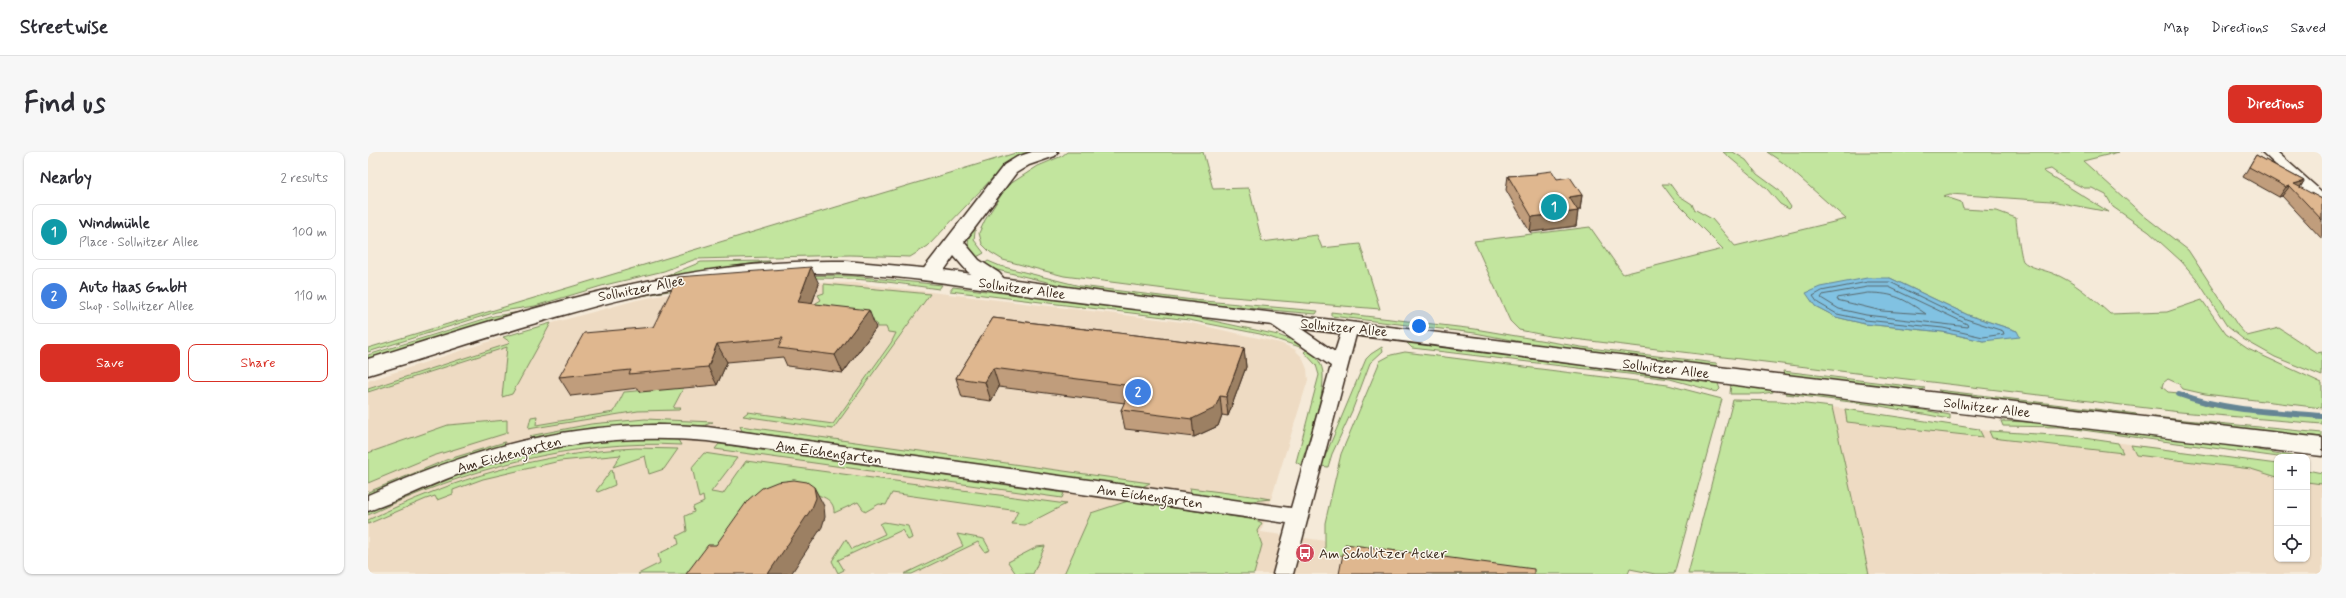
<!DOCTYPE html>
<html lang="en">
<head>
<meta charset="utf-8">
<style>
  body { margin:0; font-family:Mynerve,sans-serif; background:#f7f7f7; color:#2b2b33 }
  .controls { position:absolute; right:12px; bottom:12px; display:grid; overflow:hidden; border-radius:8px; box-shadow:0 1px 3px #0004 }
  .controls button { width:36px; height:36px; display:grid; place-items:center; padding:0; border:0; border-bottom:1px solid #e1e1e2; background:#fff; color:#2b2b33; font:20px sans-serif }
  .you { position:absolute; left:1051px; top:174px; width:14px; height:14px; margin:-10px; border:3px solid #fff; border-radius:50%; background:#1a73e8; box-shadow:0 0 0 6px #1a73e833 }
  .badge { display:grid; place-items:center; width:26px; height:26px; border-radius:50%; background:#d93025; color:#fff; font-size:13px; font-weight:700 }
  .pin { position:absolute; translate:-50% -50%; border:2px solid #fff; box-shadow:0 1px 4px #0006 }
  .list { margin:0; padding:0; list-style:none }
  h2 { display:flex; justify-content:space-between; align-items:center; height:52px; margin:0; padding:0 16px; font-size:17px }
  h2 small { font-size:13px; font-weight:400; color:#7c7c81 }
  .list li { display:grid; grid-template-columns:26px 1fr auto; gap:12px; align-items:center; box-sizing:border-box; height:56px; margin:0 8px 8px; padding:0 8px; border:1px solid #e1e1e2; border-radius:8px }
  .list b { display:block; font-size:15px; white-space:nowrap }
  .list p { margin:0; font-size:13px; white-space:nowrap; color:#7c7c81 }
  .list em { font-size:13px; font-style:normal; color:#7c7c81 }
  .actions { display:flex; gap:8px; padding:12px 16px }
  .actions a { flex:1; padding:9px 0; border:1px solid #d93025; border-radius:8px; text-align:center; font-size:14px; color:#d93025 }
  .actions .main { background:#d93025; color:#fff }
  .icon { flex:none; width:22px; height:22px; fill:none; stroke:currentColor; stroke-width:2; stroke-linecap:round; stroke-linejoin:round }
  .map { position:relative; flex:none; width:1954px; height:422px; overflow:hidden; border-radius:8px }
  header { display:flex; align-items:center; gap:24px; box-sizing:border-box; height:56px; padding:0 20px; background:#fff; border-bottom:1px solid #e1e1e2 }
  header strong { font-size:19px }
  nav { display:flex; gap:22px; margin-inline-start:auto; font-size:14px }
  .intro { display:flex; align-items:center; justify-content:space-between; box-sizing:border-box; height:96px; padding:0 24px }
  h1 { margin:0; font-size:28px }
  .button { padding:10px 18px; border-radius:8px; background:#d93025; color:#fff; font-size:14px; font-weight:700 }
  main { display:flex; gap:24px; padding:0 24px }
  aside { flex:1; background:#fff; border-radius:8px; box-shadow:0 1px 3px #0004 }
  .map>svg:first-child { display:block }
</style>
</head>
<body>
<header>
<strong>Streetwise</strong>
<nav><a>Map</a><a>Directions</a><a>Saved</a></nav>
</header>
<div class="intro"><h1>Find us</h1><a class="button">Directions</a></div>
<main>
<aside>
<h2>Nearby<small>2 results</small></h2>
<ul class="list">
<li><span class="badge" style="background:#0f9aa8">1</span><div><b>Windmühle</b><p>Place · Sollnitzer Allee</p></div><em>100 m</em></li>
<li><span class="badge" style="background:#3f7fe0">2</span><div><b>Auto Haas GmbH</b><p>Shop · Sollnitzer Allee</p></div><em>110 m</em></li>
</ul>
<div class="actions"><a class="main">Save</a><a>Share</a></div>
</aside>
<div class="map">
<svg width="1954" height="422" viewBox="0 0 1954 422">
  <rect width="100%" height="100%" fill="#f5ead9"/>
  <filter id="ink" filterUnits="userSpaceOnUse"><feTurbulence type="fractalNoise" baseFrequency=".025" numOctaves="2"/><feDisplacementMap in="SourceGraphic" scale="8" xChannelSelector="R" yChannelSelector="G"/><feConvolveMatrix kernelMatrix="1 2 1 2 8 2 1 2 1" color-interpolation-filters="sRGB"/></filter>
  <g filter="url(#ink)">
    <path fill="#eedbc3" d="M414,130L487,131L823,171L912,191L926,197L934,205L939,217L940,228L893,380L1195,422H0V229L148,181L269,148L306,141Z
      M1464,255L1621,279L1702,284L1909,312V407H1939V318L1954,321V422H1501Z"/>
    <path fill="#c2e59e" stroke="#7e885e" fill-rule="evenodd" d="M651,0H663L647,7L632,18L560,94L542,105L482,103L328,107L296,119L237,133L167,154L128,160L0,200V196Z
      M699,0H835L845,37L881,36L894,90L949,83L954,96L992,92L1012,157L852,144L696,124L635,108L622,100L614,92L611,81L617,68L639,34L670,14L694,4Z
      M1355,0H1365L1378,8L1389,22L1412,39L1423,55L1421,57L1412,52L1399,37Z
      M1399,0H1751L1715,9L1775,63L1820,98L1870,174L1879,184L1911,176L1949,201L1954,200V224L1907,205L1875,187L1859,174L1828,126L1813,109L1781,80L1745,55L1738,43L1724,36H1716L1694,25L1683,17L1675,19L1741,60L1683,49L1582,42L1575,44L1593,50L1595,57L1629,59L1648,66C1648,72 1653,106 1655,109C1660,115 1676,118 1684,121C1706,129 1724,146 1742,162L1799,160L1834,148L1858,182L1880,197L1954,231V256L1837,242L1815,237L1811,232L1800,227L1795,231L1794,235L1800,240L1811,241L1841,254L1954,266V272L1812,260L1181,184L1151,178L1142,169L1106,89L1222,75L1255,122L1355,97L1306,48L1294,32H1302L1310,43L1324,52L1326,57L1344,67L1367,94L1478,67L1414,10ZM1522,126L1600,163L1649,179L1615,189L1575,180L1497,172L1468,165L1447,154Z
      M608,72L606,88L616,101L607,106C596,94 600,84 608,72Z
      M402,109L299,124L333,110Z
      M620,109L632,114L712,134L825,148L950,159L948,162L823,151L709,137L625,117L616,112Z
      M416,123L484,124L574,133L571,137C541,133 511,128 481,127C391,122 301,136 214,157L263,141Z
      M456,132L562,142L465,277L375,264L380,260L465,272L523,191L528,181L520,180L518,175H509L508,171L501,172L445,161L448,151L453,148L450,143L456,141Z
      M585,135L823,164L910,183L936,193L932,195L892,182L821,168L582,139Z
      M166,158L0,210V203L126,164Z
      M963,160L1107,177L1213,195L1348,211L1350,215L1169,193L1107,181L963,164Z
      M183,171L144,242L134,245L139,195L0,240V237L140,192L142,190L135,185Z
      M1038,190L1349,229L1352,237L1349,240L1302,227L1044,196Z
      M1014,195L1015,199L1002,211L984,259L964,302L960,315L953,314L998,207L1003,202Z
      M940,197C948,204 955,212 955,223C956,248 940,288 933,313L928,310L951,223L948,213L936,200Z
      M1037,200L1300,233L1354,247L1306,422H1287L1262,417L1260,422H1065L957,400V371L973,302L1012,209L1023,203Z
      M1415,219L1557,236L1552,240L1416,223Z
      M1363,231L1405,236V240L1392,242H1362Z
      M316,235L305,256H313L311,258L270,259L160,277L163,265L169,264L168,273L246,260L256,240Z
      M1417,237L1524,252L1582,263V267L1507,253L1418,242Z
      M1570,238L1769,262L1765,266L1578,243Z
      M1365,248L1412,249L1464,255L1501,422H1320Z
      M1477,257L1611,277L1615,285L1479,270Z
      M1786,265L1954,281V285L1795,269Z
      M277,267L345,270L335,274L288,272L226,276L166,287L161,284L223,272Z
      M139,268V281L65,304L0,331V301L80,273Z
      M1633,269L1689,271L1843,290L1930,305H1910L1693,275L1635,274Z
      M372,274L782,331L774,335L374,279Z
      M1621,279L1702,284L1750,291L1755,301L1624,286Z
      M249,287H301L310,288L313,293C203,287 99,317 0,363V358C81,323 161,296 249,287Z
      M137,290L135,295L0,344V340L78,308Z
      M351,292L696,341L694,346L347,297Z
      M1763,293L1909,312V325L1883,317L1768,303Z
      M268,296L310,297L296,317L281,322L277,304L245,315L253,303L192,309L115,327L85,338V342L69,348L67,344L58,347L0,372V368C87,326 171,301 268,296Z
      M336,301L369,306L343,340L355,342L378,309L698,352L657,373L644,372L650,359L524,341L518,353L511,352L497,360L490,350L466,361C467,346 451,343 440,341L336,422H270L292,411L290,402L311,392L309,384L319,379L317,364L326,360L325,355L336,350L335,344L331,346L324,315Z
      M244,317L247,333L230,340L228,339Z
      M1939,318L1954,321V332L1939,330Z
      M822,336L891,345L902,347C877,351 847,348 823,341Z
      M760,349L888,368L894,371L889,379L894,393L886,422H696L723,361Z
      M516,370L540,374L544,386L540,388L534,378L470,408L476,418L470,421L464,409L478,387L484,397L517,382L512,372Z
      M589,382L616,387L622,398L617,400L610,390L544,422H536L595,394Z
      M677,394L665,422H648L640,410L669,395Z"/>
    <path fill="#81c2e2" stroke="#658594" d="M1499,126H1522L1600,163L1649,179L1652,185L1615,189L1575,180L1497,172L1468,165L1447,154L1438,141L1452,135Z"/>
    <g fill="none" stroke-linecap="round" stroke-linejoin="round">
      <path stroke="#57676c" stroke-width="1" d="M1500,130H1522L1598,167L1635,179L1636,182L1615,185L1575,176L1497,168L1469,162L1450,151L1445,144L1454,139Z
        M1500,135H1521L1599,172L1600,175L1498,163L1471,157L1453,146L1455,143Z
        M1500,141C1527,141 1536,147 1558,162L1514,159L1469,148L1470,146Z"/>
      <path stroke="#658594" stroke-width="6" d="M1811,242C1857,259 1906,260 1954,264"/>
      <defs>
        <path id="minor" d="M1894,0H1909L1954,40V52L1949,51Z
          M907,162L913,163L967,200L976,171H988L990,175L925,422H905L919,371L339,289C258,282 179,291 102,318C67,330 35,347 0,359V343C112,293 215,265 339,275L923,356L963,214L901,171L899,167L901,163Z"/>
        <path id="tertiary" d="M664,0H690L687,4L661,13L648,21L596,90L611,108L631,121L641,133L638,138L631,139L624,138L617,130L600,120L586,104C577,116 571,132 554,127L551,123L554,119L636,13L649,5Z"/>
        <path id="secondary" d="M478,109L575,118L742,141L1392,220L1954,286V304C1766,282 1579,260 1391,236C1220,214 1050,190 879,170C809,162 740,154 671,145C586,132 500,117 414,122C268,131 138,182 0,223V207C157,158 312,106 478,109Z"/>
      </defs>
      <use href="#minor" stroke="#3b2a1e" stroke-width="3"/>
      <use href="#tertiary" stroke="#3b2a1e" stroke-width="3"/>
      <use href="#secondary" stroke="#3b2a1e" stroke-width="3"/>
      <use href="#minor" fill="#fbf7ec" fill-rule="evenodd"/>
      <use href="#tertiary" fill="#fbf7ec" fill-rule="evenodd"/>
      <use href="#secondary" fill="#fbf7ec" fill-rule="evenodd"/>
    </g>
    <path fill="#c09d7b" stroke="#3b2a1e" d="M1888,3L1936,29L1932,36L1954,47V87L1914,44L1911,45L1875,25Z
      M1168,21L1189,27L1214,43L1212,58H1210L1208,74L1162,80L1138,38L1140,24L1168,23Z
      M451,132L444,151L508,176L475,221L419,214L415,205L359,210L349,233L272,240L270,236L203,244L191,225L285,175Z
      M625,166L876,196L878,215L860,264L854,263L850,274L826,285L757,277L753,258L757,251L631,235L623,249L594,245L588,226Z"/>
    <path fill="#9c8064" stroke="#3b2a1e" d="M1936,29L1929,40L1926,32Z
      M1922,34L1914,44L1911,45L1918,35Z
      M1214,43L1212,58L1199,59L1201,45Z
      M1210,59L1208,74L1162,80L1164,65Z
      M443,115L451,132L438,168L430,150Z
      M501,158L508,176L475,221L467,203Z
      M349,192L359,210L349,233L340,215Z
      M876,196L878,215L860,264L858,245Z
      M625,216L631,235L623,249L617,230Z
      M852,244L854,263L850,274L826,285L824,267Z
      M446,335L456,354L457,365L454,375L423,422H400Z"/>
    <path fill="#dfb78f" stroke="#3b2a1e" d="M1888,3L1936,29L1926,32L1954,47V68L1922,34L1918,35L1881,15Z
      M1184,19L1189,27L1202,25L1214,43L1201,45L1210,59L1164,65L1140,24L1169,22L1168,21Z
      M443,115L430,150L501,158L467,203L410,196L415,186L349,192L340,215L261,222L263,218L191,225L216,181L285,175L310,125Z
      M625,166L876,196L858,245L852,244L847,256L824,267L753,258L764,234L625,216L617,230L588,226Z
      M426,328L439,330L446,335L448,346L444,356L400,422H318L340,393H348L380,348L394,336L409,330Z
      M977,392L1166,417V422H971Z"/>
  </g>
  <defs>
    <symbol id="bus-disc" viewBox="-11 -11 22 22"><circle r="9.5" fill="#d1495b" stroke="#fbf7ec"/><path d="M-5-6H5V4H4V6H2V4H-2V6H-4V4H-5ZM-3.5-4V0h7V-4ZM-3.5 1.2v1.5H-2V1.2ZM2 1.2v1.5H3.5V1.2Z" fill="#fff"/></symbol>
  </defs>
  <g fill-rule="evenodd">
    <use href="#bus-disc" x="926" y="390" width="22" height="22"/>
  </g>
  <g text-anchor="middle" stroke-width="3" stroke-linejoin="round" paint-order="stroke">
    <g font-size="14" fill="#3b2a1e" stroke="#fbf7ec">
      <text transform="translate(273 136) rotate(-11)" y="5">Sollnitzer Allee</text>
      <text transform="translate(654 136) rotate(8)" y="5">Sollnitzer Allee</text>
      <text transform="translate(976 175) rotate(6)" y="5">Sollnitzer Allee</text>
      <text transform="translate(1298 216) rotate(7)" y="5">Sollnitzer Allee</text>
      <text transform="translate(1619 255) rotate(7)" y="5">Sollnitzer Allee</text>
      <text transform="translate(461 300) rotate(8)" y="5">Am Eichengarten</text>
      <text transform="translate(141 302) rotate(-15)" y="5">Am Eichengarten</text>
      <text transform="translate(782 344) rotate(8)" y="5">Am Eichengarten</text>
    </g>
    <g font-size="14" fill="#3b2a1e" stroke="#fbf7ec" text-anchor="start">
      <text x="951" y="406">Am Scholitzer Acker</text>
    </g>
  </g>
</svg>
<div class="controls">
<button>+</button>
<button>−</button>
<button><svg class="icon" aria-label="locate" viewBox="0 0 24 24"><circle cx="12" cy="12" r="6"/><path d="M12 2v4M12 18v4M2 12h4M18 12h4"/></svg></button>
</div>
<div class="you"></div>
<div class="pin badge" style="left:1186px;top:55px;background:#0f9aa8">1</div>
<div class="pin badge" style="left:770px;top:240px;background:#3f7fe0">2</div>
</div>
</main>
</body>
</html>
